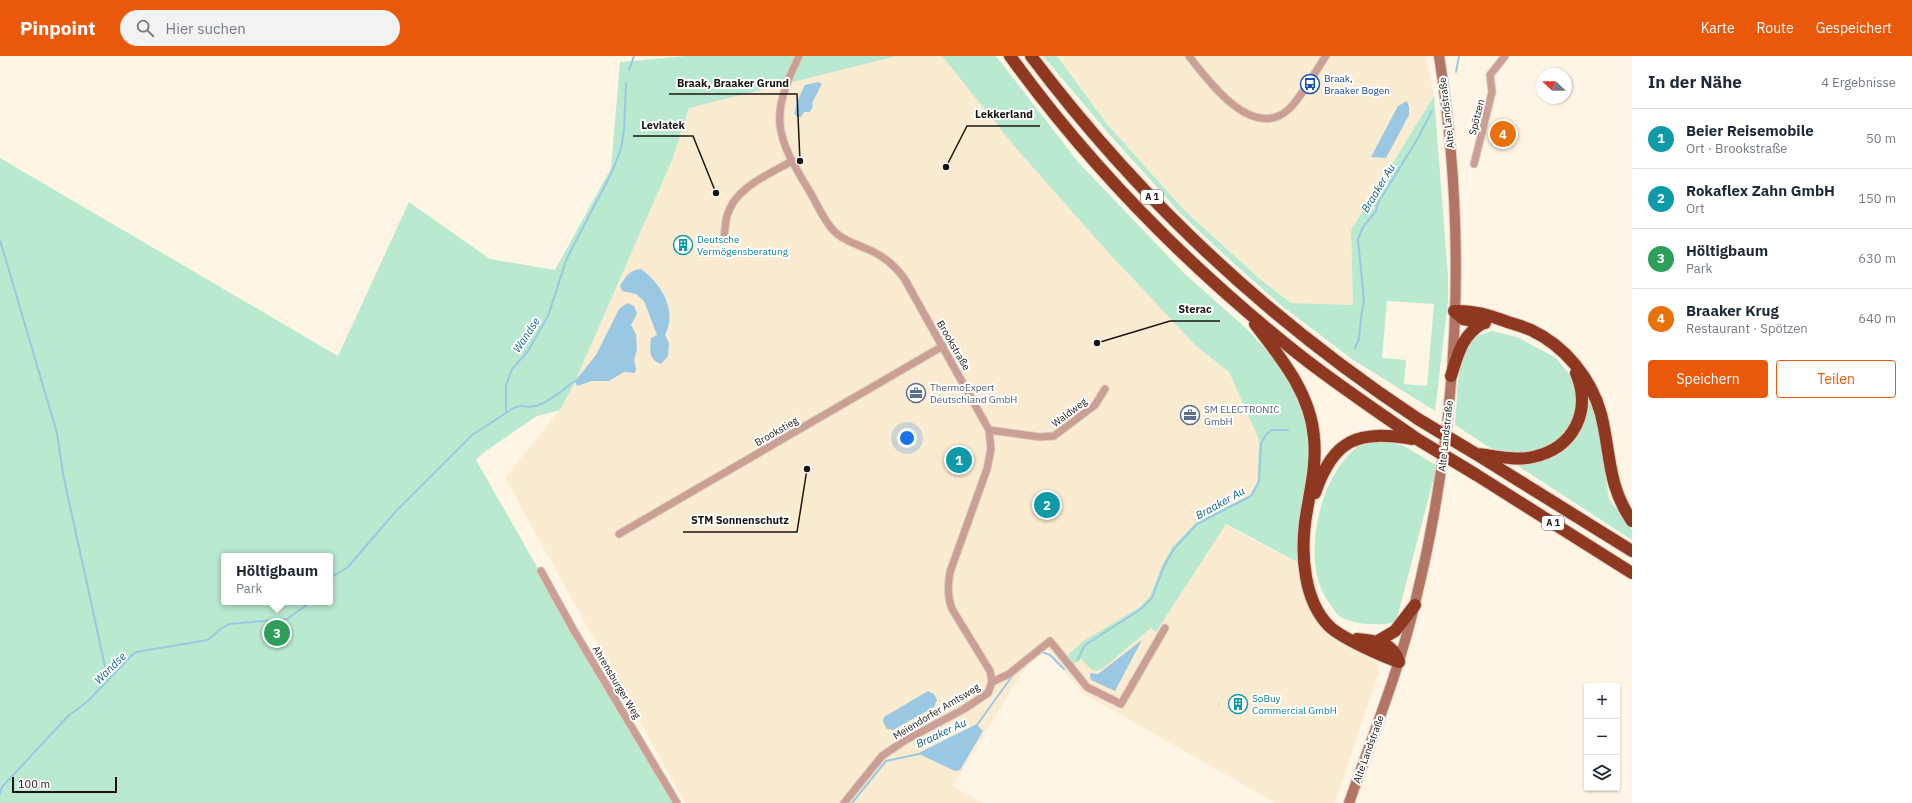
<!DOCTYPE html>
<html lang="de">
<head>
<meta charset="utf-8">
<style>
  body { margin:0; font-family:"IBM Plex Sans",sans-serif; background:#f2f2f3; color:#1f2937 }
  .controls { position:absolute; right:12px; bottom:12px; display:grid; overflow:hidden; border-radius:4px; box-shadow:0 1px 3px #0004 }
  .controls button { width:36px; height:36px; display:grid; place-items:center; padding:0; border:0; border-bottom:1px solid #e0e1e3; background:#fff; color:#1f2937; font:20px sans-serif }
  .compass { position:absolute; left:1536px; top:12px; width:36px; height:36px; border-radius:50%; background:#fff; box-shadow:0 1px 3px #0004; rotate:292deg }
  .scale { position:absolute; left:12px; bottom:10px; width:105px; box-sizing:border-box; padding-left:4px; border:2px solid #1a160f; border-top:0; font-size:11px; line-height:14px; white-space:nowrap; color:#1a160f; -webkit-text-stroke:3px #fff; paint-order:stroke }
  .you { position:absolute; left:907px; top:382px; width:14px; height:14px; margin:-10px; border:3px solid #fff; border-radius:50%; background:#1a73e8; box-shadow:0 0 0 6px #1a73e833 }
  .badge { display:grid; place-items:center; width:26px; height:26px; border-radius:50%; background:#ea580c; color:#fff; font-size:13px; font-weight:700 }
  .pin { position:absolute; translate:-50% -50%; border:2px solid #fff; box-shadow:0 1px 4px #0006 }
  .popup { position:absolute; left:221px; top:497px; width:112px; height:52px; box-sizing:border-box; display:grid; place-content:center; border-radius:4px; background:#fff; filter:drop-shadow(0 1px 3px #0005); font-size:13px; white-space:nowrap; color:#747a83 }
  .popup b { font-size:15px; color:#1f2937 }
  .popup::after { content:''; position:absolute; left:50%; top:100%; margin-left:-8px; border:8px solid transparent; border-top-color:#fff }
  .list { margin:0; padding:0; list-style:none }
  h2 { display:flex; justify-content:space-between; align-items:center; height:52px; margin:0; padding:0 16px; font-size:17px }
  h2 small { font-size:13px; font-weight:400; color:#747a83 }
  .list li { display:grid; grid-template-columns:26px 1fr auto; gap:12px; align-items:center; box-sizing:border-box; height:60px; padding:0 16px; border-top:1px solid #e0e1e3 }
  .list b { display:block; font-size:15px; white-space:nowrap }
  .list p { margin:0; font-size:13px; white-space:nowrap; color:#747a83 }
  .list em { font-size:13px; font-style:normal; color:#747a83 }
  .actions { display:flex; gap:8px; padding:12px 16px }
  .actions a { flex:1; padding:9px 0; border:1px solid #ea580c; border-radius:4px; text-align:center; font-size:14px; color:#ea580c }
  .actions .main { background:#ea580c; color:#fff }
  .icon { flex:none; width:22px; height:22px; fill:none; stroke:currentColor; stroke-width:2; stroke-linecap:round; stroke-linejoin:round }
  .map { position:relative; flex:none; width:1632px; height:747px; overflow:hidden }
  header { display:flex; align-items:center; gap:24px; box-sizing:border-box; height:56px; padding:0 20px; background:#ea580c; color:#fff }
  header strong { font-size:19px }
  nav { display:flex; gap:22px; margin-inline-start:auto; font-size:14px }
  .search { width:280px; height:36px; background:#f2f2f3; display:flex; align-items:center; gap:10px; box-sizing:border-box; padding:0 14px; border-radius:22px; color:#747a83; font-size:15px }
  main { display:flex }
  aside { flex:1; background:#fff }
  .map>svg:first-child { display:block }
</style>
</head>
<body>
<header>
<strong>Pinpoint</strong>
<div class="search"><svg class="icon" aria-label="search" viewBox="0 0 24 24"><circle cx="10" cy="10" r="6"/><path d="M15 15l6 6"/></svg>Hier suchen</div>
<nav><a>Karte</a><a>Route</a><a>Gespeichert</a></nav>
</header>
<main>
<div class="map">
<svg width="1632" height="747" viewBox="0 0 1632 747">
  <rect width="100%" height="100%" fill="#fef5e5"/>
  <path fill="#fbecd1" d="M897,0H942L1015,91L1106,194L1196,290L1229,316L1259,384L1257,426L1250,439L1209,460L1299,508L1310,551L1318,566L1334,583L1372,603L1377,607L1379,616L1335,747H1276L1082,637L1047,593L1030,606L1016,626L953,730L982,747H685L505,422L560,354L574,328L673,102L689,52Z
    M1057,0H1426L1434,40L1351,174L1353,249L1291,247L1260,223L1186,156L1107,68Z"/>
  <path fill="#b9ead0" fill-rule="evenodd" d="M686,0H897L689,52L673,102L574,328L560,354L537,360L483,397L476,404L672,747H0V102L338,300L409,146L490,203L555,214L611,112L620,6ZM224,500H330V546H224Z
    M942,0H996L1079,107L1185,218L1247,273L1280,309L1300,344L1307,367L1310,400L1299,507L1226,468L1156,576L1151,572L1102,613L1096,615L1091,613L1081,603L1074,608L1068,602V599L1082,586L1140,551L1150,540L1162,509L1172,491L1196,466L1250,439L1257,426L1259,384L1229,316L1196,290L1106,194L1015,91Z
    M1043,0H1057L1107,68L1186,156L1260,223L1291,247L1353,249L1351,174L1434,40L1448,220V245L1435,355L1352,303L1282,250L1230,204L1180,157L1109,78ZM1387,245L1434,248L1427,330L1404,328L1406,304L1382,302Z
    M1492,275L1517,281L1556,302L1592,345L1601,389L1609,443L1632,474V484L1455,369L1459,312L1473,281Z
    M1382,384L1404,390L1437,410L1396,566C1380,570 1353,569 1339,560C1336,557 1332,551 1330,548C1298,509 1319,414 1362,388C1367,385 1376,385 1382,384Z"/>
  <path fill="#9ac8e3" d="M818,26L822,28L812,47L813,50L810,56H804L801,61H797L794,57L799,41L805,29Z
    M1407,45L1409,51V59L1386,102L1371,101L1398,50Z
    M641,213C661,228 678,254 665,279L669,287L668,300L661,308C648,303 650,295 651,282L657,279L644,245L636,238L622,235L620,230C626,220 629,214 641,213Z
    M627,247L634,250L637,258L631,269L636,278L637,294L634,304L636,313L635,317L624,316L609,325H592L577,330L575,325L596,299L619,253Z
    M1142,584L1115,635L1091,624L1090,619L1091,617L1098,618Z
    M928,635L934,638L937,644L934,651L893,674L887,673L883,666L884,661Z
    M977,669L983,675L960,714L955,715L919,698Z"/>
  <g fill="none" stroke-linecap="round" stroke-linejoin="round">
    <path stroke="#9ac8e3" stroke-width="2" d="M629,14L634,0
      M1456,16L1459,0
      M0,184L57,377L63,418L108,624
      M1355,292L1359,283L1361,262L1364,245L1358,183L1363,171L1376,155L1378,147L1418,82L1432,55
      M506,357C523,345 520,353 535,350C547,348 565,332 575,325
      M330,522L348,511L396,455L472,379L506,357V330L512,313L528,295L548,260L567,202L612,116L621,93L624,74L626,27
      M1040,595L1050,599L1064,613
      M1078,603L1085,589L1141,553L1152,542L1164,510L1174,493L1197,468L1251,440L1259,426L1261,388L1265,380L1271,374H1288
      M0,738L2,731L68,660L88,645L131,600L136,596L208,584L219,574L229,568L287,563L311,546
      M852,747L886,705L919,698L977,669L1013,619"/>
    <defs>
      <path id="street" d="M799,0C769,62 775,79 810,136C817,148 824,165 834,175C841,183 851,186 860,190C879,197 892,206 904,222L989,374L991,393L987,413L950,516C948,529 947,540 952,553L990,615L992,626L988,637L964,653L904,685L882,700L844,747
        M1189,0C1209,26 1253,86 1289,53C1301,42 1316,14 1326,0
        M1474,108L1492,36L1490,19L1505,0
        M724,182C725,175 725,167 727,160C735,131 768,119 792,105
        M989,374L1040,381L1054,380L1095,349L1105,333
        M619,478L943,290
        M541,515L573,573L677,747
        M992,626L1009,618L1050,585L1087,631L1121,648L1165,572"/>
      <path id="secondary" d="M1349,747C1372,681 1399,615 1415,547C1459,370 1468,180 1439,0"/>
      <path id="highway" d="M1010,0C1091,112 1189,211 1297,297C1336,328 1377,355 1417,383
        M1031,0C1138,142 1270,265 1418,363
        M1454,255C1473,254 1488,259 1505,265C1513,268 1522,270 1531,274C1565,290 1591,322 1601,358C1611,398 1607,429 1632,465
        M1454,255L1463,263L1485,267
        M1255,268C1281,302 1311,338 1314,382C1317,411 1309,438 1305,467C1301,500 1304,545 1329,570C1341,582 1382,600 1399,606
        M1451,320C1458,298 1462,279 1483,267
        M1476,398L1632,495
        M1478,398C1495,400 1517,405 1533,401C1574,392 1592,355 1576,317
        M1475,418L1632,517
        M1315,437C1334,382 1358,374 1413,383
        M1357,583C1375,585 1393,585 1399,606
        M1378,585L1395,575L1415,549"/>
    </defs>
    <use href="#street" stroke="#dad1c3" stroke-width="9"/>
    <use href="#secondary" stroke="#dad1c3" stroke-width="12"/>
    <use href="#highway" stroke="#dad1c3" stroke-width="14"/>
    <use href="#street" stroke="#cb9f93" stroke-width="7"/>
    <use href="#secondary" stroke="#b37563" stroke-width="10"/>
    <use href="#highway" stroke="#8e3821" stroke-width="12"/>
    <defs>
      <path id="highway-bridge" d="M1418,363L1476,398
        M1417,383L1475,418"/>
    </defs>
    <use href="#highway-bridge" stroke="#dad1c3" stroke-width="14" stroke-linecap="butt"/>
    <use href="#highway-bridge" stroke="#8e3821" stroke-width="12"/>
  </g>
  <defs>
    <symbol id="bus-ring" viewBox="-11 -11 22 22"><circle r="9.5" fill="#fff" stroke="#1a4fb4" stroke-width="1.5"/><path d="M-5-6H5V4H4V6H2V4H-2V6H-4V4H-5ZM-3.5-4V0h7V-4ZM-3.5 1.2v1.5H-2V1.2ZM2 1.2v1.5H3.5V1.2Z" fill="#1a4fb4"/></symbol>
    <symbol id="building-ring" viewBox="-11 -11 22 22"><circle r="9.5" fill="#fff" stroke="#0f9aa8" stroke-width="1.5"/><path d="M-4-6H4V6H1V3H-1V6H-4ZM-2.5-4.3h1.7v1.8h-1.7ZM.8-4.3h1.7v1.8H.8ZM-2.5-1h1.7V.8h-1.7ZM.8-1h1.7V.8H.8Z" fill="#0f9aa8"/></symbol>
    <symbol id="office-ring" viewBox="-11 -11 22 22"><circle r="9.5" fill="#fff" stroke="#5c6f8a" stroke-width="1.5"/><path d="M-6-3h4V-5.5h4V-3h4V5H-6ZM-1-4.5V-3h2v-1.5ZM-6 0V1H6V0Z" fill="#5c6f8a"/></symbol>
  </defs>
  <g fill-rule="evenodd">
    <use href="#bus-ring" x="1299" y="17" width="22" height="22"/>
    <use href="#building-ring" x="672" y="178" width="22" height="22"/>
    <use href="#office-ring" x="905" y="326" width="22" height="22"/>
    <use href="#office-ring" x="1179" y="348" width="22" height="22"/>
    <use href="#building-ring" x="1227" y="637" width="22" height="22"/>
  </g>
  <g text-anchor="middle" stroke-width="4" stroke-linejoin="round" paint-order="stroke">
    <g fill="#fff" stroke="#5f5c57" stroke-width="1">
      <rect x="1141" y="134" width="22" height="14" rx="3"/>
      <rect x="1542" y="460" width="22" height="14" rx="3"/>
    </g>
    <g font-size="9" font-weight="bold" fill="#1a160f">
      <text x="1152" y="144">A 1</text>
      <text x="1553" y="470">A 1</text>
    </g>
    <g font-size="10" fill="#164399" stroke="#fff" text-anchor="start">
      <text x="1324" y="26">Braak,<tspan x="1324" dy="12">Braaker Bogen</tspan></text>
    </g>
    <g font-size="10" fill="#1a160f" stroke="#fff">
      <text transform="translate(1446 57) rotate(-97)" y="4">Alte Landstraße</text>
      <text transform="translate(1476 61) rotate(-76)" y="4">Spötzen</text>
      <text transform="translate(954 289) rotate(60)" y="4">Brookstraße</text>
      <text transform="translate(1069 356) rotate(-37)" y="4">Waldweg</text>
      <text transform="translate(776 375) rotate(-30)" y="4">Brookstieg</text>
      <text transform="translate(1445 380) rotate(-84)" y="4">Alte Landstraße</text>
      <text transform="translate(617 626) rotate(59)" y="4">Ahrensburger Weg</text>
      <text transform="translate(936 655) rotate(-31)" y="4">Meiendorfer Amtsweg</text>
      <text transform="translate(1368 693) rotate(-70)" y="4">Alte Landstraße</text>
    </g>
    <g font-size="10" fill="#0d838f" stroke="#fff" text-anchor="start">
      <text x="697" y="187">Deutsche<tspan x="697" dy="12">Vermögensberatung</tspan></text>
      <text x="1252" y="646">SoBuy<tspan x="1252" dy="12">Commercial GmbH</tspan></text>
    </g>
    <g font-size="10" fill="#4e5e75" stroke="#fff" text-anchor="start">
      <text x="930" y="335">ThermoExpert<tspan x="930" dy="12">Deutschland GmbH</tspan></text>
      <text x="1204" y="357">SM ELECTRONIC<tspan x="1204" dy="12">GmbH</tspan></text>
    </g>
    <g font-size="11" font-style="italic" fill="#0a5d81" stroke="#fff">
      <text transform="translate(1378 132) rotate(-59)" y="4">Braaker Au</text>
      <text transform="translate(526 279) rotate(-57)" y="4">Wandse</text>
      <text transform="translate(1220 447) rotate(-29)" y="4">Braaker Au</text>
      <text transform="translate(110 612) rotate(-45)" y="4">Wandse</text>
      <text transform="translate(941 677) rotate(-25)" y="4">Braaker Au</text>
    </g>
  </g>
  <path fill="none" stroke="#1a160f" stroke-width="1.5" d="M800 105L797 38H669M946 111L967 70H1040M716 137L693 80H633M1097 287L1170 265H1220M807 413L797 476H683"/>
  <g fill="#1a160f" stroke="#fff" stroke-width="1.5">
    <circle cx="800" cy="105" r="4"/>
    <circle cx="946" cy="111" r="4"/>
    <circle cx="716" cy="137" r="4"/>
    <circle cx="1097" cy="287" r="4"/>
    <circle cx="807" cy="413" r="4"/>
  </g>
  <g font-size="11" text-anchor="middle" font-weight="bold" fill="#1a160f" stroke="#fff" stroke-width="4" stroke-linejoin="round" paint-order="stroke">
    <text x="733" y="31">Braak, Braaker Grund</text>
    <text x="1004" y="62">Lekkerland</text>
    <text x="663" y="73">Leviatek</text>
    <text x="1195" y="257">Sterac</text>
    <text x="740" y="468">STM Sonnenschutz</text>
  </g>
</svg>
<div class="controls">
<button>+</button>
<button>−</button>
<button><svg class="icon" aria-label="layers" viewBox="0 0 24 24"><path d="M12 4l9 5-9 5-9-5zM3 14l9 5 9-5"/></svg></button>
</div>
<svg class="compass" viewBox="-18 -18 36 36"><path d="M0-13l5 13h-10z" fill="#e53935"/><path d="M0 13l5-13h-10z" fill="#747a83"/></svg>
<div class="scale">100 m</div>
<div class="you"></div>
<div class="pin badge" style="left:959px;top:404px;background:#0f9aa8">1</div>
<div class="pin badge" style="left:1047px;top:449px;background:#0f9aa8">2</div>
<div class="pin badge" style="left:277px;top:577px;background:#2e9e5b">3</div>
<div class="popup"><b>Höltigbaum</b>Park</div>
<div class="pin badge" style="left:1503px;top:78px;background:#e8710a">4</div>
</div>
<aside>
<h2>In der Nähe<small>4 Ergebnisse</small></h2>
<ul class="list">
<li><span class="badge" style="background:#0f9aa8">1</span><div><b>Beier Reisemobile</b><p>Ort · Brookstraße</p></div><em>50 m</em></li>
<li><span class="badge" style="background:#0f9aa8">2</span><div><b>Rokaflex Zahn GmbH</b><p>Ort</p></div><em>150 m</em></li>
<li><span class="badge" style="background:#2e9e5b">3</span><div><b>Höltigbaum</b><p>Park</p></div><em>630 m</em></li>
<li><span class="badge" style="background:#e8710a">4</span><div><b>Braaker Krug</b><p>Restaurant · Spötzen</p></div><em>640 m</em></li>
</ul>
<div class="actions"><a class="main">Speichern</a><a>Teilen</a></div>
</aside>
</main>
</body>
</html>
